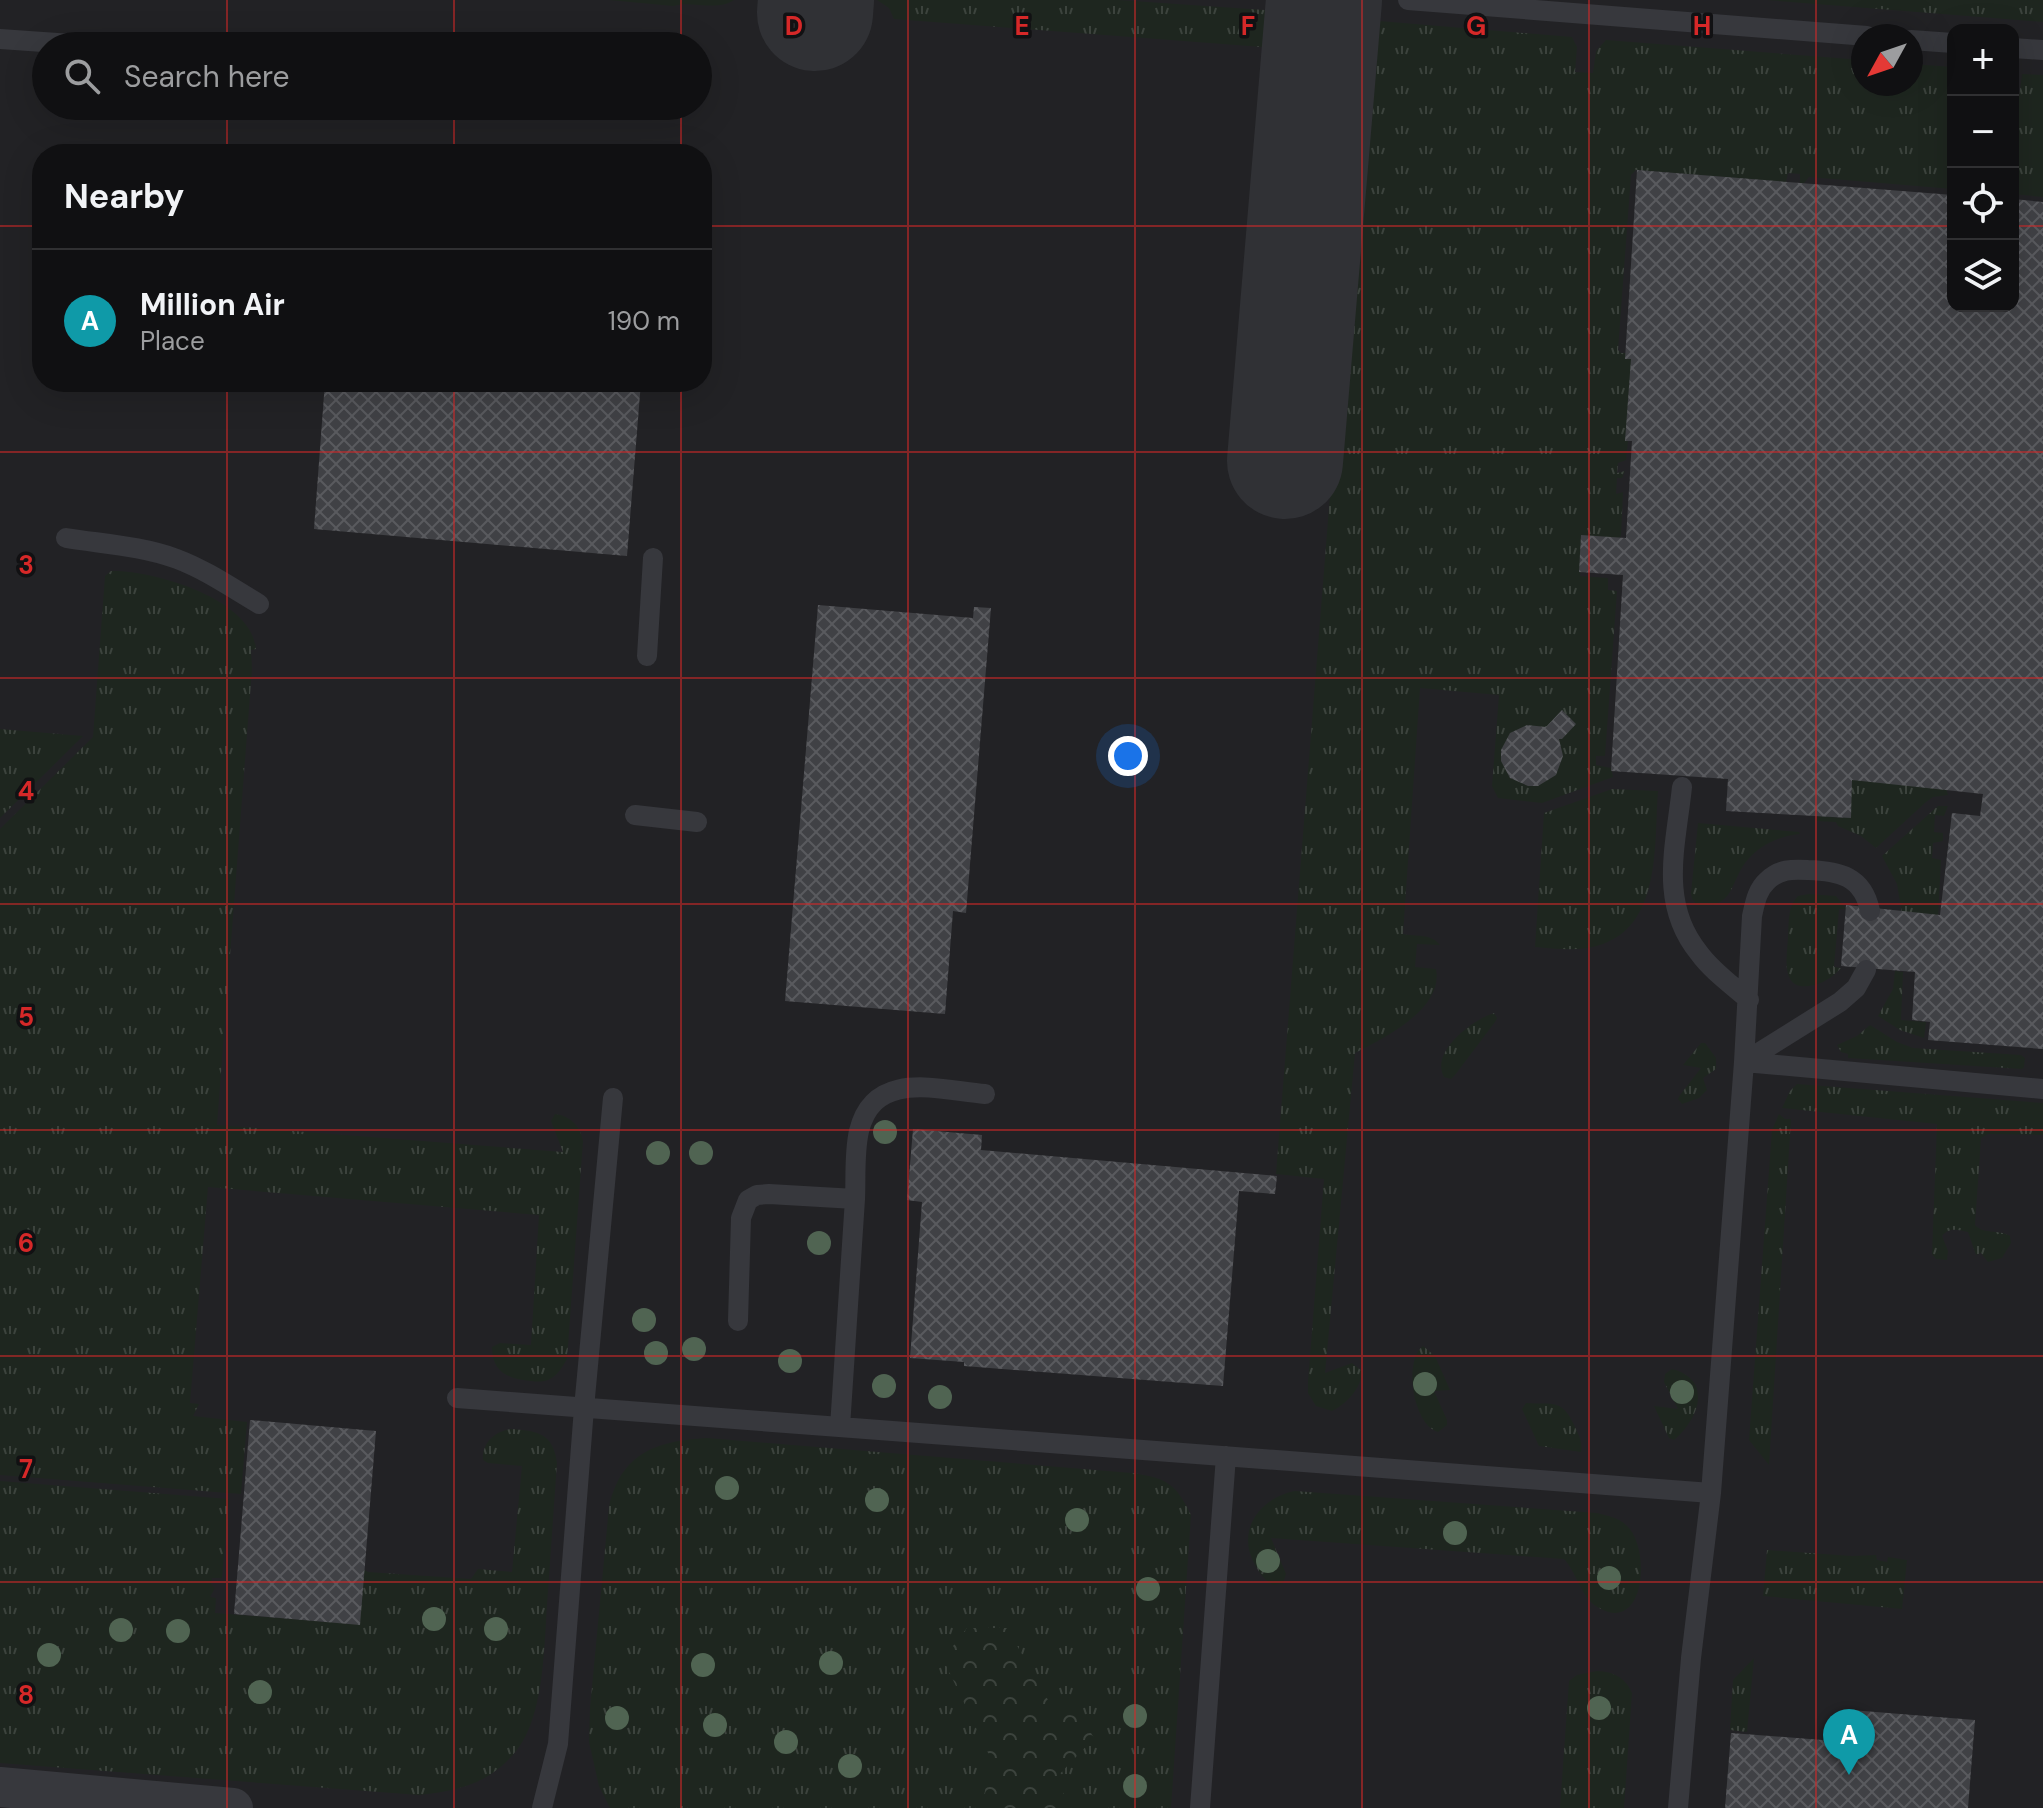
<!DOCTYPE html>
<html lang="en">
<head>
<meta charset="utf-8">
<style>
  body { margin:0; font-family:"DM Sans",sans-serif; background:#19191b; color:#f1f3f6 }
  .controls { position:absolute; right:24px; top:24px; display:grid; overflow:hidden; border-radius:16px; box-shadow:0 8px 32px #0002 }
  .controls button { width:72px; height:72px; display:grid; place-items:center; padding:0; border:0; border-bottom:2px solid #303032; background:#101012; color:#f1f3f6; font:40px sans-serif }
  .compass { position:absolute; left:1851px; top:24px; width:72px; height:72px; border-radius:50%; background:#101012; box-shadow:0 8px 32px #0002; rotate:230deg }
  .you { position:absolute; left:1128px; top:756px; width:28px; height:28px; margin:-20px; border:6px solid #fff; border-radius:50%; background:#1a73e8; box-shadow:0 0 0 12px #1a73e833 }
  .badge { display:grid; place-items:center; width:52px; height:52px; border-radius:50%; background:#d93025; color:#fff; font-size:26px; font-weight:700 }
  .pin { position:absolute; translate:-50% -66px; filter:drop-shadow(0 2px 4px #0008) }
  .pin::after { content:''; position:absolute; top:42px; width:28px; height:24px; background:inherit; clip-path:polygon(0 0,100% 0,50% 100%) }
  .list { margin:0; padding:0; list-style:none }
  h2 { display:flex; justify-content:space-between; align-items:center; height:104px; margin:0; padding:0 32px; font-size:34px }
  h2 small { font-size:26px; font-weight:400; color:#9c9d9f }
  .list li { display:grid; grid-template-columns:52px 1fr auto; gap:24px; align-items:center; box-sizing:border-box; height:144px; padding:0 32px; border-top:2px solid #303032 }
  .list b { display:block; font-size:30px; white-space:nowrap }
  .list p { margin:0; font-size:26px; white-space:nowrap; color:#9c9d9f }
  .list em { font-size:26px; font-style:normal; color:#9c9d9f }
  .icon { flex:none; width:44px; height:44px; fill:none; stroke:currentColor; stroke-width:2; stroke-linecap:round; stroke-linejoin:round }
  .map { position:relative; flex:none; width:2043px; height:1808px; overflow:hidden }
  .search { position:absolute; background:#101012; box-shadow:0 8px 32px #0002; left:32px; top:32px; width:680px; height:88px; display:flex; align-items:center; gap:20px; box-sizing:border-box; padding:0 28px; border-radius:44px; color:#9c9d9f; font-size:30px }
  .panel { position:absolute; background:#101012; box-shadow:0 8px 32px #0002; left:32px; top:144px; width:680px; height:248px; border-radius:32px }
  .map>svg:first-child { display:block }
</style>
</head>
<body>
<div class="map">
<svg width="2043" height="1808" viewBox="0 0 2043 1808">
  <defs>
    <pattern id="grass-tufts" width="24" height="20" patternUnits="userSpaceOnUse" patternTransform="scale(2)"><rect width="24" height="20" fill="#1e261f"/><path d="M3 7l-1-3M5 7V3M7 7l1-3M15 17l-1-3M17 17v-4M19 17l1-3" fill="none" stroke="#3c433d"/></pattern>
    <pattern id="forest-crowns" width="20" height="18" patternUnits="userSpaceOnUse" patternTransform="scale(2)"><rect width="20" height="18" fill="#1e261f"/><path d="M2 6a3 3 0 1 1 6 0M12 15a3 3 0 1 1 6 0" fill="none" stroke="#3c433d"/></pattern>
    <pattern id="building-cross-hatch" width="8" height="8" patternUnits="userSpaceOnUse" patternTransform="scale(2)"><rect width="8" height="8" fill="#404145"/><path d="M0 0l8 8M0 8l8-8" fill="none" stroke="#595a5e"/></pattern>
  </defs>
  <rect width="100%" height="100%" fill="#161618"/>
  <path fill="#222225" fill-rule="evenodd" d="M0,0H2043V1808H0ZM1953,30H2013V306H1953ZM1863,36H1911V84H1863ZM46,46H698V106H46ZM42,154H702V382H42Z"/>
  <path fill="url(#grass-tufts)" d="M609,0H734C716,12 692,0 673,6Z
    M877,0H1118L1280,11L1276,48L894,19L889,8Z
    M1767,0H2043V22Z
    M1379,21L1572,37L1577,47L1575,72L1593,73L1596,51L1606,40L1863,60V84H1911V64L1953,67V189L1809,177L1804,183H1800V174L1788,173L1786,182L1636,170L1631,175L1618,350L1621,353H1637L1626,460L1618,463L1617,473L1625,471L1622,478H1617L1616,494L1623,492L1621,536L1617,539L1583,537L1580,576L1608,578V590L1617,591L1605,756H1596V765L1611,768L1613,777L1542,803L1498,798L1492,786L1499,695L1420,688L1403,934C1416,937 1431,933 1440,945L1417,944L1415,967L1436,969C1444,1009 1384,1038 1355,1053L1325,1373L1352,1363L1362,1371C1362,1387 1347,1404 1332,1411L1316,1406L1308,1393V1382L1324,1179L1276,1174L1367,30Z
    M2022,74L2043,75V197L2013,194V100L2019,98Z
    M111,571C154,570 252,599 256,649L251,650L252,669L217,1125L563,1152L551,1121L555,1114C571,1116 580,1126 583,1141L567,1359C563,1366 558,1375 550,1379C544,1382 537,1382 531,1381C509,1379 492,1373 492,1347L500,1343L531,1345L539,1215L208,1187L190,1403L199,1404L193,1416L247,1422L241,1494L0,1475V829L93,737L105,576Z
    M0,729L83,736L0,818Z
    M1846,777L1945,785L1948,795L1933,797L1926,802L1876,848L1861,836L1838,826L1836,822L1816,821L1817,816L1843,818Z
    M1612,789L1658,791C1654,841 1662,923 1603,944C1581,952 1558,949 1535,947L1544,813Z
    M1938,806H1948L1944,816L1935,815L1934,832L1943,833V841L1933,843L1932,858L1941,860L1938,918L1902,914L1897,884L1882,856Z
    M1698,823L1799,832L1800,834C1778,836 1758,846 1745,863C1729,886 1734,908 1697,905L1692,899L1691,893Z
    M1809,894L1836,896L1846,909H1839L1834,967L1841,968C1833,977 1821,985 1809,986C1780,990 1787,956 1788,938C1789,924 1787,907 1798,896Z
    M1895,971L1903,972L1901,1020L1926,1022L1924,1038L1900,1030L1878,1016L1893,989Z
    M1494,1013L1497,1018L1495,1022L1455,1075L1451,1079L1444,1077C1430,1052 1472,1020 1494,1013Z
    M1870,1025L1897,1042L1913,1048L2021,1055L2025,1058L2024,1067L2022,1069L1848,1058V1054L1841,1052L1837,1045L1857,1036Z
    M1701,1043H1705L1716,1058V1069L1703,1078L1707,1090L1699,1098L1682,1104L1678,1099L1680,1095L1701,1068L1683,1065Z
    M1797,1084L2043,1103V1135L1988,1134L1981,1138L1975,1225C1984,1235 1999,1229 2010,1236L2011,1243L2002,1258L1988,1262L1981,1253L1976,1255L1968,1232C1958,1230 1950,1227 1942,1236L1948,1251L1947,1260L1936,1259L1932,1254L1937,1124L1782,1108L1790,1091Z
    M1779,1114L1785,1119H1791L1769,1465L1749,1440L1772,1130Z
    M1423,1346L1435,1356L1450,1390L1434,1391L1447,1420V1425L1438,1432C1413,1425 1403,1361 1423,1346Z
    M1672,1369C1714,1380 1698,1420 1674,1440L1669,1438L1654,1406L1678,1409L1664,1382L1665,1374Z
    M1526,1403C1554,1405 1562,1398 1575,1427C1579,1436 1583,1443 1581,1452L1539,1446L1522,1409Z
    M510,1429C537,1431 553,1432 557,1463C554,1505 551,1548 548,1591C544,1637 546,1715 516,1751C491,1783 458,1791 419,1795L0,1763V1481L229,1499L222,1578H212L211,1584L215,1588L210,1597L216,1598L215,1613L355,1624L360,1567L368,1572L471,1579L478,1569L512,1572L522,1466L488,1463L483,1460C482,1443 494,1432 510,1429Z
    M707,1438L1132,1473C1166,1478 1176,1483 1191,1515L1171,1808H610L599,1786L589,1742L590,1708L609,1507C621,1453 656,1441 707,1438Z
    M1295,1491L1597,1513C1607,1516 1618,1517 1626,1525C1651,1546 1646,1632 1601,1609C1581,1600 1578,1574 1564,1559L1271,1538L1286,1574L1283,1583L1273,1585C1263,1579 1258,1571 1253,1561C1237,1528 1262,1497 1295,1491Z
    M1767,1550L1852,1556L1876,1555L1877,1560L1887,1562L1888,1557L1907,1560L1902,1609L1763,1596Z
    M1754,1658L1747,1732L1730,1730L1733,1680Z
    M1597,1671C1614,1672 1625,1677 1632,1693L1624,1808H1560L1569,1681L1577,1675Z"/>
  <path fill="url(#forest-crowns)" d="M967,1628H1007L1056,1714L1081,1716L1094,1738L1055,1779L1072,1808H986L984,1796L991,1759L943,1659Z"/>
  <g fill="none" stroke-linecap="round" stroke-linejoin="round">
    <path stroke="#303135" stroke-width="116" d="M815,13L816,0
      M1285,461L1324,0"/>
  </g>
  <path fill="url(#building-cross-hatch)" d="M1637,170L1953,195V306H2013V199L2043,202V1049L1928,1040L1930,1022L1912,1020L1915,972L1841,966L1846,905L1940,915L1952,813L1980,816L1983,794L1852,780L1851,818L1726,811L1728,779L1611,771L1623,575L1579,572L1581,535L1626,538L1632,441H1625L1631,359H1625Z
    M325,382H641L627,556L314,529Z
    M818,605L973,618L974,607L991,608L966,913L953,911L945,1014L785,1001Z
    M1562,710L1576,724L1562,739H1559L1563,756L1556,775L1538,786H1528L1510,778L1501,761V750L1510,733L1527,725L1546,727Z
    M913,1129L982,1135L981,1150L1277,1176L1275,1194L1239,1191L1223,1386L964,1366V1362L910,1358L922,1202L907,1200Z
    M250,1420L376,1431L360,1625L234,1614Z
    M1851,1710L1975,1720L1968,1808H1725L1731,1733L1848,1742Z"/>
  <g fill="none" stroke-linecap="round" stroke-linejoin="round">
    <path stroke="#37383d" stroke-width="20" d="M1408,0L1867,36
      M0,39L100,46
      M1911,40L1953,43
      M2013,48L2043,50
      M66,538C103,544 142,546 177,559C206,570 232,588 259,604
      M647,656L653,558
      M1682,787C1676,845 1658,903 1699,953C1712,971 1732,985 1749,1000
      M635,815L697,822
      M1866,970L1856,988L1840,1002L1744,1062L1752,916C1755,903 1757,890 1767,881C1779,869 1792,869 1808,870C1839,871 1863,876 1870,911
      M855,1199C856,1178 854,1153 859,1131C874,1069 938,1090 985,1094
      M738,1321L741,1218L748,1200L757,1195L769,1194L855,1199L840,1427
      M457,1398L1711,1493
      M542,1808L558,1744L584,1408L613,1098
      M1200,1808L1226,1456
      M1678,1808L1691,1658L1711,1493L1744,1062L2043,1089"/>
    <path stroke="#37383d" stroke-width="40" d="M0,1787L233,1808"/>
  </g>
  <g fill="#506452">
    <circle cx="885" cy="1132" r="12"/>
    <circle cx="658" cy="1153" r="12"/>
    <circle cx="701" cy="1153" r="12"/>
    <circle cx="819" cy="1243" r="12"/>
    <circle cx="644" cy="1320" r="12"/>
    <circle cx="694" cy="1349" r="12"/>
    <circle cx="656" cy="1353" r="12"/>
    <circle cx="790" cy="1361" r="12"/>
    <circle cx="1425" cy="1384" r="12"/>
    <circle cx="884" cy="1386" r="12"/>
    <circle cx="1682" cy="1392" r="12"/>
    <circle cx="940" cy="1397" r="12"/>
    <circle cx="727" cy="1488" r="12"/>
    <circle cx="877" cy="1500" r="12"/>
    <circle cx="1077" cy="1520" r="12"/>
    <circle cx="1455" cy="1533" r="12"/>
    <circle cx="1268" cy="1561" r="12"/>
    <circle cx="1609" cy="1578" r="12"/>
    <circle cx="1148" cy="1589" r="12"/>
    <circle cx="434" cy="1619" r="12"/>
    <circle cx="496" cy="1629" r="12"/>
    <circle cx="121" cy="1630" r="12"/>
    <circle cx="178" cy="1631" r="12"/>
    <circle cx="49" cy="1655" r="12"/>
    <circle cx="831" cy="1663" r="12"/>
    <circle cx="703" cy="1665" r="12"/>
    <circle cx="260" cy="1692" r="12"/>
    <circle cx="1599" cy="1708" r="12"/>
    <circle cx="1135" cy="1716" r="12"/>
    <circle cx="617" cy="1718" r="12"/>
    <circle cx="715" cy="1725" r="12"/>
    <circle cx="786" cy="1742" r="12"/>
    <circle cx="850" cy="1766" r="12"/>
    <circle cx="1135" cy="1786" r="12"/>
  </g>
  <path fill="none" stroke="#d62828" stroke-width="2" stroke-opacity="0.55" d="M227,0V46M454,0V46M681,0V46M908,0V1808M1135,0V1808M1362,0V1808M1589,0V1808M1816,0V1808M227,106V154M454,106V154M681,106V154M0,226H42M702,226H1953M2013,226H2043M227,382V1808M454,382V1808M681,382V1808M0,452H2043M0,678H2043M0,904H2043M0,1130H2043M0,1356H2043M0,1582H2043"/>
  <g font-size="26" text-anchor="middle" font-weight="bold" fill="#d62828" stroke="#111113" stroke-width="7" stroke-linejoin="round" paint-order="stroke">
    <text x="794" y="35">D</text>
    <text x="1022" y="35">E</text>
    <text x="1248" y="35">F</text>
    <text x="1476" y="35">G</text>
    <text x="1702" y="35">H</text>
    <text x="26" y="574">3</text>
    <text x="26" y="800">4</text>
    <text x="26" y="1026">5</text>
    <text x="26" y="1252">6</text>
    <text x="26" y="1478">7</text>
    <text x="26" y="1704">8</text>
  </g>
</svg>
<div class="controls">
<button>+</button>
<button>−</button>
<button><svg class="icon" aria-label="locate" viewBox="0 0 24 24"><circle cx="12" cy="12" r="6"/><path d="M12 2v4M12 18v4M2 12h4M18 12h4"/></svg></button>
<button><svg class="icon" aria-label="layers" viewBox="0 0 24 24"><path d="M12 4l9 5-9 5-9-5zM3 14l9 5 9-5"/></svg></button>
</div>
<svg class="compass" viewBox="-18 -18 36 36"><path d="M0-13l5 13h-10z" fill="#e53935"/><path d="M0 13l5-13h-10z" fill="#9c9d9f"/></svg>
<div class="you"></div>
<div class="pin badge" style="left:1849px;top:1775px;background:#0f9aa8">A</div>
<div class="search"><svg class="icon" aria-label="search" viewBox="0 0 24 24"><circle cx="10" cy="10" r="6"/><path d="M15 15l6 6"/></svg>Search here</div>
<section class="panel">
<h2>Nearby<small></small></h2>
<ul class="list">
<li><span class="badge" style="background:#0f9aa8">A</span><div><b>Million Air</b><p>Place</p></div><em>190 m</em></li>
</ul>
</section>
</div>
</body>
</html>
